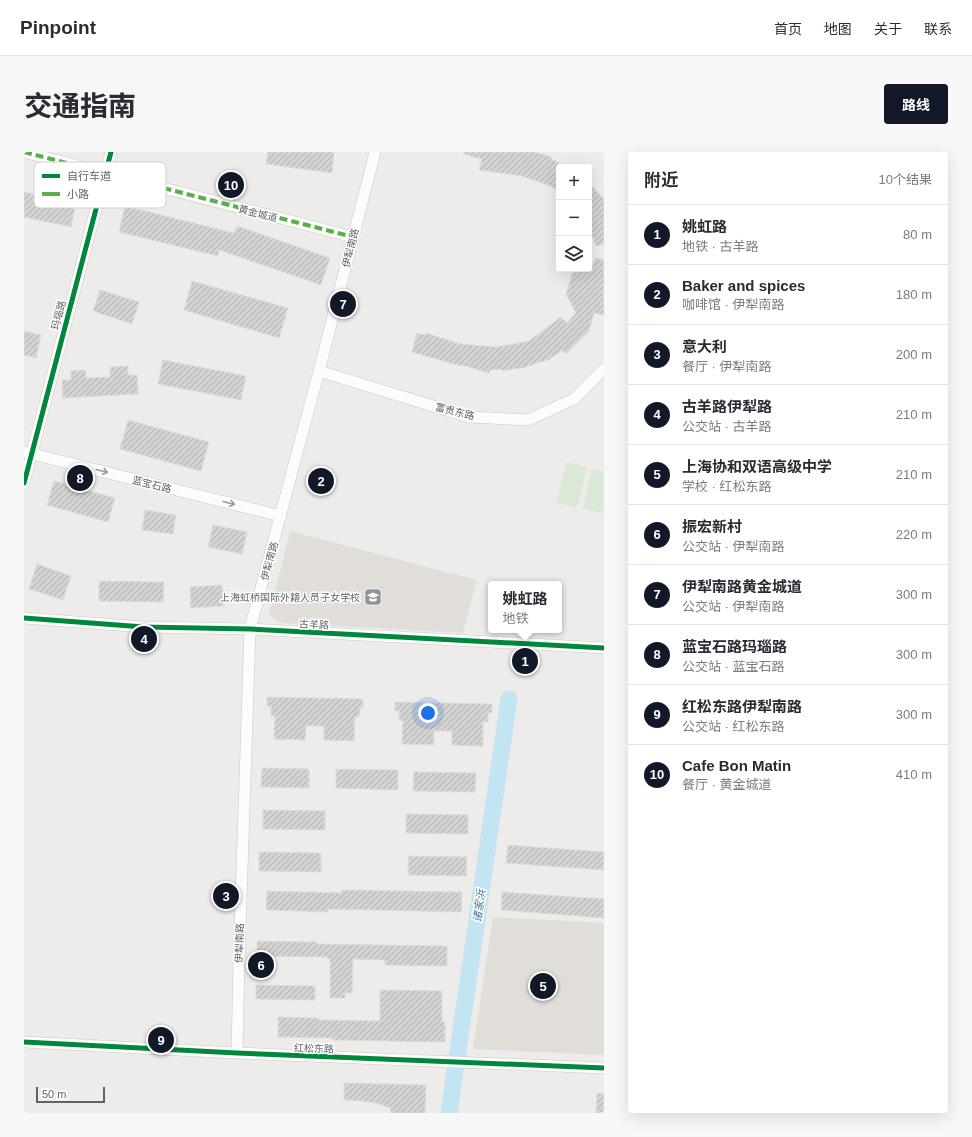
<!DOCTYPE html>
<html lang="zh">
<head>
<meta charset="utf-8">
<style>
  body { margin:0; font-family:Helvetica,"Noto Sans SC",sans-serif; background:#f7f7f7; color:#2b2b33 }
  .controls { position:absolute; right:12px; top:12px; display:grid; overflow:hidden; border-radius:4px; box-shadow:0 4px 16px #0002 }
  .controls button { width:36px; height:36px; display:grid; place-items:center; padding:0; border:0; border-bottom:1px solid #e1e1e2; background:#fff; color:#2b2b33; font:20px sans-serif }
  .scale { position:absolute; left:12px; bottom:10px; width:69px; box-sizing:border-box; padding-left:4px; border:2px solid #5f6367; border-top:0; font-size:11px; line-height:14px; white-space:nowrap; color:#5f6367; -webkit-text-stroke:3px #fff; paint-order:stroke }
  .you { position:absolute; left:404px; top:561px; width:14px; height:14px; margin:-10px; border:3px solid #fff; border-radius:50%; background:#1a73e8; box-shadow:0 0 0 6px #1a73e833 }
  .badge { display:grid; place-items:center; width:26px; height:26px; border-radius:50%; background:#111827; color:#fff; font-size:13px; font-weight:700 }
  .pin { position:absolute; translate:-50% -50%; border:2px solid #fff; box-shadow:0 1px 4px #0006 }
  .popup { position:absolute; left:464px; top:429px; width:74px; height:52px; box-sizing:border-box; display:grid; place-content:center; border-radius:4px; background:#fff; filter:drop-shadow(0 1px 3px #0005); font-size:13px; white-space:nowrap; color:#7c7c81 }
  .popup b { font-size:15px; color:#2b2b33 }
  .popup::after { content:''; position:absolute; left:50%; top:100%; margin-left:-8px; border:8px solid transparent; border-top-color:#fff }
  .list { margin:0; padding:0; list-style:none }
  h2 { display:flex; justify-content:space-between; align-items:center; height:52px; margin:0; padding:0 16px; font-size:17px }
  h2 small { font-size:13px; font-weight:400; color:#7c7c81 }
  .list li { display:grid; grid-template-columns:26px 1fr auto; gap:12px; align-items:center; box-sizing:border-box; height:60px; padding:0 16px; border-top:1px solid #e1e1e2 }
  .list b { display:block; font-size:15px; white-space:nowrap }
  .list p { margin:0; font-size:13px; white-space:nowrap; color:#7c7c81 }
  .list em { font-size:13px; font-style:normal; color:#7c7c81 }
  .icon { flex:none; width:22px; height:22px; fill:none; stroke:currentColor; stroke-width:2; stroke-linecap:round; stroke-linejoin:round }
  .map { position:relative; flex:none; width:580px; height:961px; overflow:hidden; border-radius:4px }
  header { display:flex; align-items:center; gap:24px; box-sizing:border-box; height:56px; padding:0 20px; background:#fff; border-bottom:1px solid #e1e1e2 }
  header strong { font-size:19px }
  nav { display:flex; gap:22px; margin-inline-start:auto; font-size:14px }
  .intro { display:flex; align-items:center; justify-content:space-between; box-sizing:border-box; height:96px; padding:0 24px }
  h1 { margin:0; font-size:28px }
  .button { padding:10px 18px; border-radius:4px; background:#111827; color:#fff; font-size:14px; font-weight:700 }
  main { display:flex; gap:24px; padding:0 24px }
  aside { flex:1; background:#fff; border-radius:4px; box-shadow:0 4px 16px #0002 }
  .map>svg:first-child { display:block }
</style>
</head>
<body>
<header>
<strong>Pinpoint</strong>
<nav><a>首页</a><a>地图</a><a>关于</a><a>联系</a></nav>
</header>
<div class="intro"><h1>交通指南</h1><a class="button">路线</a></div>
<main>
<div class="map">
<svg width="580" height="961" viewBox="0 0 580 961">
  <defs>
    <pattern id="building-hatch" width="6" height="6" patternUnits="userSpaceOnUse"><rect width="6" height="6" fill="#d5d3d2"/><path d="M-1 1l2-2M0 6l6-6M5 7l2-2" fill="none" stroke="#b0afae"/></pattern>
  </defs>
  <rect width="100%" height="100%" fill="#eeecea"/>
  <path fill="#e1deda" d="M266,379L453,428L439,481L258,471L245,463Z
    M469,765L580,771V903L449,897Z"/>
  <path fill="#dae8d7" d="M543,310L563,315L553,356L532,351Z
    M568,317L580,320V355L578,361L559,356Z"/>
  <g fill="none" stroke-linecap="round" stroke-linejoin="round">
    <path stroke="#c3e4f3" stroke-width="17" d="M425,961L485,547"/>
  </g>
  <path fill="url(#building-hatch)" stroke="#dedcd9" d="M244,0H310L308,21L242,12Z
    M440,0H510L528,5L527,7L535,11V41L529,35L498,24L455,18L458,7L440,2Z
    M565,31L580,47V92L572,94L569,85L565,86Z
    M0,40L52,51L47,75L0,65Z
    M101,54L210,81L213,74L306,106L297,133L195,98L194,104L95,80Z
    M571,106L580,108V163L570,161L565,179L542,202L538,198L532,203L526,206L527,207L513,211L499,216L489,217L478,219V217L466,218L465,221L442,214L433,213L388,200L393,181L401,183L402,181L436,192L473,195L505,189L537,165L543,171L552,161L542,142L548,122L558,117H565V116H568Z
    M168,129L264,156L255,186L160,158Z
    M76,138L115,150L108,172L69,159Z
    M0,179L17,183L12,206L0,203Z
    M139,208L222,224L217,248L134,232Z
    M104,214V223H113L114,242L39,246L38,228H47V219L61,218L62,226L86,225V215Z
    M104,268L185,290L177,319L96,297Z
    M30,329L91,346L84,370L23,353Z
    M121,358L152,363L149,382L118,378Z
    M189,373L223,380L218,402L184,395Z
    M13,412L47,424L39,448L5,437Z
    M75,429L140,430L139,450L75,449Z
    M198,433L200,454L167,456L166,435Z
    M243,545L339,547V556H336L335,565H331L330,589L300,588V574H282L281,588L250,587L251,564H247V554H243Z
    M371,550L468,552V561H464V570H459V594L428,593V579H410V593L378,592L379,569L375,568V559H371Z
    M238,616L285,617V636L237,635Z
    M312,617L374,618V638L312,636Z
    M390,620L452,621L451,640L389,639Z
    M239,658L301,659V678L239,677Z
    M382,662L444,663V682L382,681Z
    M484,693L580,700V718L482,711Z
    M235,700L297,701V720L235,719Z
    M385,704L443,705L442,724L384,723Z
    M318,738L438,740L437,760L304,757V760L242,758L243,739L318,741Z
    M478,740L580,747V766L477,758Z
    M233,789L293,790V792L423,794V814L361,813V808L329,807L328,841H321V846H306V807H304V805L233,804Z
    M232,833L291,834V848L232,847Z
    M356,838L418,839V870H421V890L308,888V886L254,885V865L295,866V868L356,869Z
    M320,931L402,933L401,961H367L366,956L352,951L338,949L320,948Z
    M573,941L580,942V961H572Z"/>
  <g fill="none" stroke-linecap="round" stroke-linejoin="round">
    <defs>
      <path id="minor" d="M0,0L329,85
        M295,219L445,265L504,268L550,247L580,217
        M1,300L257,364
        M0,331L87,0
        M0,466L120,475L226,477L580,496
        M0,890L213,901L580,916
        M213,901L215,808L226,477L295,219L351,0"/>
    </defs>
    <use href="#minor" stroke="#c9c9c9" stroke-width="12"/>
    <use href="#minor" stroke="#fcfcfc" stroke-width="11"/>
    <path stroke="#59b04a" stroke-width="4" stroke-dasharray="8 4" stroke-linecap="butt" d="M0,0L329,85"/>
    <defs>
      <path id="cycleway" d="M0,331L87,0
        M0,466L120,475L226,477L580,496
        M0,890L213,901L580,916"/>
    </defs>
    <use href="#cycleway" stroke="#fff" stroke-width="8"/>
    <use href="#cycleway" stroke="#00873e" stroke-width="5"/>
  </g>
  <defs><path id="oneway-shaft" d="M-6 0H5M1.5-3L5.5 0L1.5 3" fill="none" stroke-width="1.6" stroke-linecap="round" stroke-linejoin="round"/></defs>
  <g stroke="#96999b">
    <use href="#oneway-shaft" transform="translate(78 319) rotate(14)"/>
    <use href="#oneway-shaft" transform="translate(205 351) rotate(14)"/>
  </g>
  <defs>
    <symbol id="school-square" viewBox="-11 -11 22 22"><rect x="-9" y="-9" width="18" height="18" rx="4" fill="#919395" stroke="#fff"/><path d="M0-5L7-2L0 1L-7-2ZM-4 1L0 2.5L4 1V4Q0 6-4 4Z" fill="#fff"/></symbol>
  </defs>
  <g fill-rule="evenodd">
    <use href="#school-square" x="339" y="435" width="20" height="20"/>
  </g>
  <g text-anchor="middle" stroke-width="3" stroke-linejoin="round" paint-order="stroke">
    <g font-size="10" fill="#5f6367" stroke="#fff">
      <text transform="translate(234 61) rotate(14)" y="4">黄金城道</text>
      <text transform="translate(326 96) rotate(-76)" y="4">伊犁南路</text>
      <text transform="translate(34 163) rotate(-75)" y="4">玛瑙路</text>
      <text transform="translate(431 259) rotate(14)" y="4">富贵东路</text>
      <text transform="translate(128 332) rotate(14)" y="4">蓝宝石路</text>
      <text transform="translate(245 409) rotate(-75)" y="4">伊犁南路</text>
      <text transform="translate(290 472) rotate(3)" y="4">古羊路</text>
      <text transform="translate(215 791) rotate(-88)" y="4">伊犁南路</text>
      <text transform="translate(290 896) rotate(2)" y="4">红松东路</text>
    </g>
    <g font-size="10" fill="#5f6367" stroke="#fff" text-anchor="end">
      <text x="336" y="449">上海虹桥国际外籍人员子女学校</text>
    </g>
    <g font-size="11" font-style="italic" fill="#477798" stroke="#fff">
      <text transform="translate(455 754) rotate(-82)" y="4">诸家浜</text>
    </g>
  </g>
  <rect x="10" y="10" width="132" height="46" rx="6" fill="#fff" stroke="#cfd0d1" stroke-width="1"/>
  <rect x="18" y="22" width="18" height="4" fill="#00873e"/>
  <rect x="18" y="40" width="18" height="4" fill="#59b04a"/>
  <g font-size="11" fill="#5f6367">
    <text x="43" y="28">自行车道</text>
    <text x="43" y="46">小路</text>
  </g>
</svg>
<div class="controls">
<button>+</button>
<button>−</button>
<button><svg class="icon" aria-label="layers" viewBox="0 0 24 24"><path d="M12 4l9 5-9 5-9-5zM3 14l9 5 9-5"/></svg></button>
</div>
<div class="scale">50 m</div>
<div class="you"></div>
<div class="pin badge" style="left:501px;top:509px">1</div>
<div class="popup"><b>姚虹路</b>地铁</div>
<div class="pin badge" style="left:297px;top:329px">2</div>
<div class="pin badge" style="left:202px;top:744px">3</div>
<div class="pin badge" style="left:120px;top:487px">4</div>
<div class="pin badge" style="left:519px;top:834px">5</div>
<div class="pin badge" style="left:237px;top:813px">6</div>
<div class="pin badge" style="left:319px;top:152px">7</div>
<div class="pin badge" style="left:56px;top:326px">8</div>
<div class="pin badge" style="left:137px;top:888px">9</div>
<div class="pin badge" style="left:207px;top:33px">10</div>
</div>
<aside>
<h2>附近<small>10个结果</small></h2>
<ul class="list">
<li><span class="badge">1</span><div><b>姚虹路</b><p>地铁 · 古羊路</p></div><em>80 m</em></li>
<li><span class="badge">2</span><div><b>Baker and spices</b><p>咖啡馆 · 伊犁南路</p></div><em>180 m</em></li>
<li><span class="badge">3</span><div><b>意大利</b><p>餐厅 · 伊犁南路</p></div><em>200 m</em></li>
<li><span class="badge">4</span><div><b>古羊路伊犁路</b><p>公交站 · 古羊路</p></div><em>210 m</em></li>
<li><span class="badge">5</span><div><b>上海协和双语高级中学</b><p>学校 · 红松东路</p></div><em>210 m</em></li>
<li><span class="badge">6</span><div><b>振宏新村</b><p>公交站 · 伊犁南路</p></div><em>220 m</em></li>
<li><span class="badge">7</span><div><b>伊犁南路黄金城道</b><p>公交站 · 伊犁南路</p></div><em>300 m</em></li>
<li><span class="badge">8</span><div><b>蓝宝石路玛瑙路</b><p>公交站 · 蓝宝石路</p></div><em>300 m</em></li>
<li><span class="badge">9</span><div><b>红松东路伊犁南路</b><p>公交站 · 红松东路</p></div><em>300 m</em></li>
<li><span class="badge">10</span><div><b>Cafe Bon Matin</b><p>餐厅 · 黄金城道</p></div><em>410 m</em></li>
</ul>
</aside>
</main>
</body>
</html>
